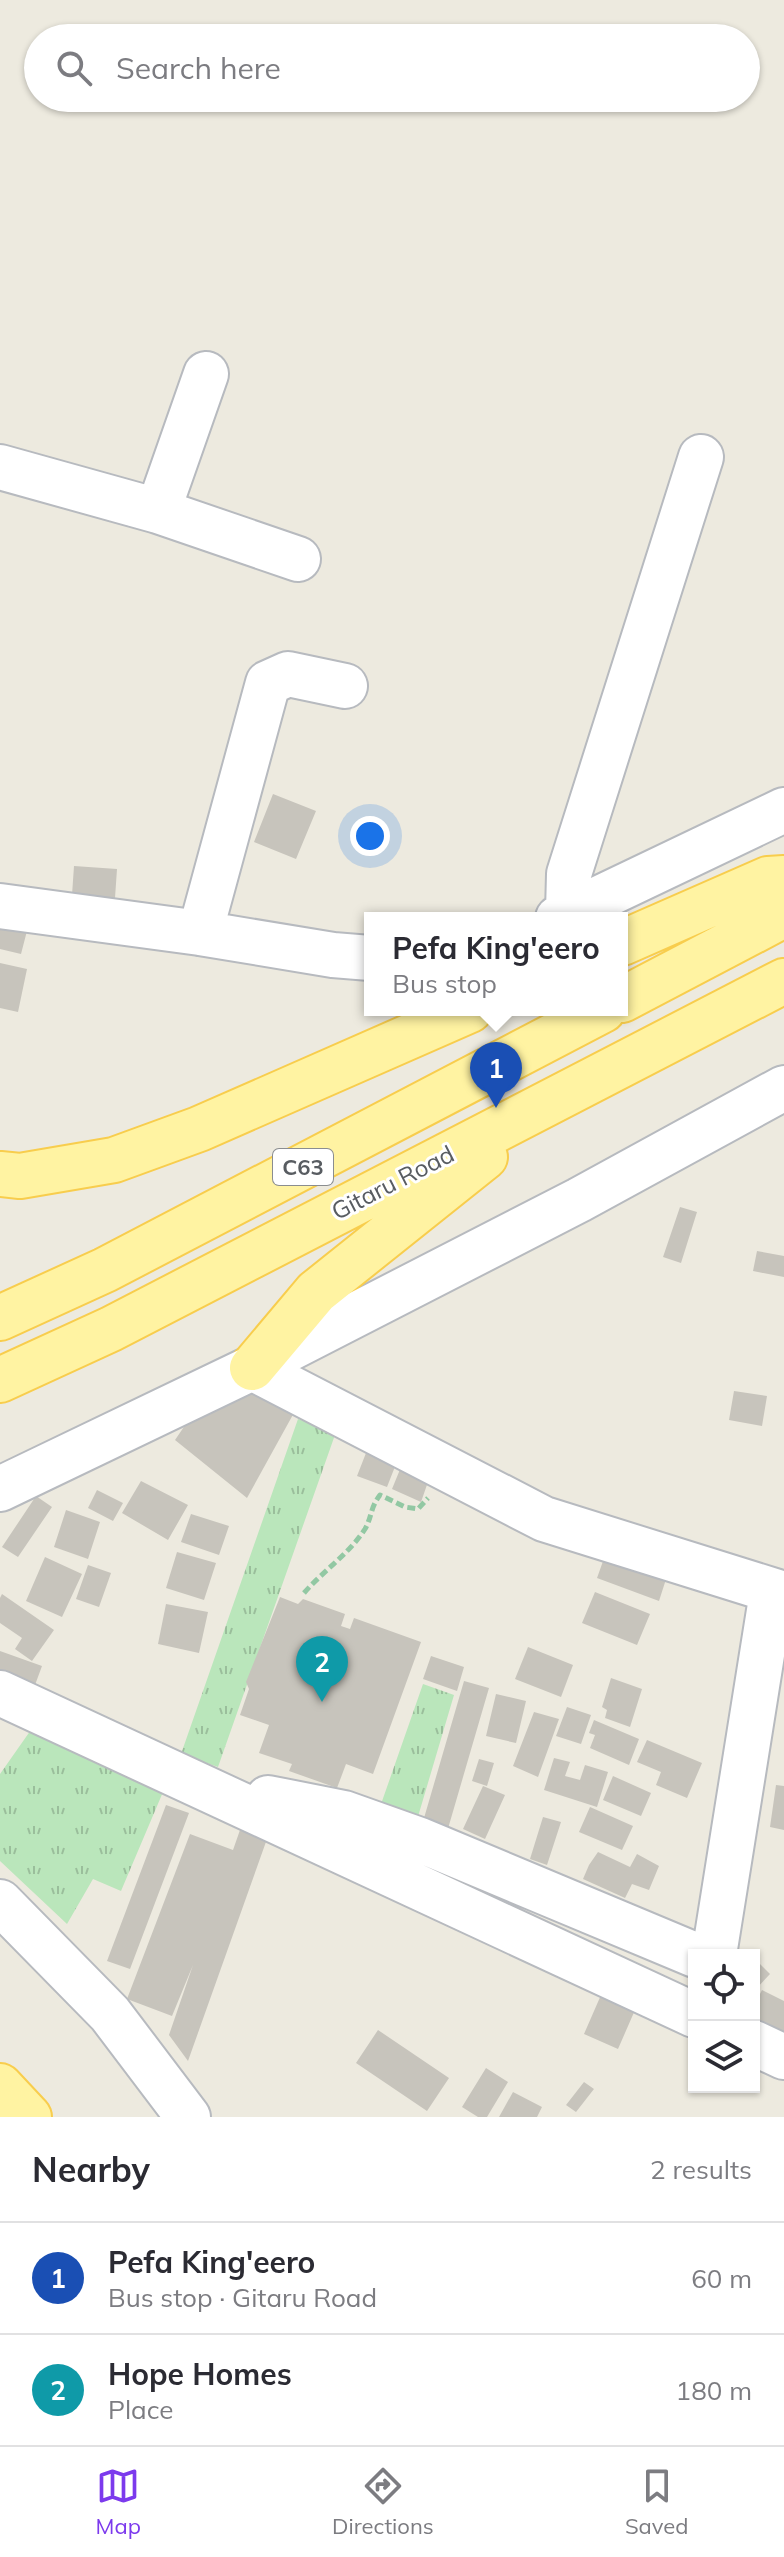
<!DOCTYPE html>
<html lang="en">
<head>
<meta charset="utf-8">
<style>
  body { margin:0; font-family:Mulish,sans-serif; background:#f7f7f7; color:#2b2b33 }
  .controls { position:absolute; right:24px; bottom:24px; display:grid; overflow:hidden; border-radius:0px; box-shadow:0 2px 6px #0004 }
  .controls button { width:72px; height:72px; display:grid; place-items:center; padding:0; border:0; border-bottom:2px solid #e1e1e2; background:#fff; color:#2b2b33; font:40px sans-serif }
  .you { position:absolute; left:370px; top:836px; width:28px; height:28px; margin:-20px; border:6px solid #fff; border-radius:50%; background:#1a73e8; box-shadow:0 0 0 12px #1a73e833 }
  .badge { display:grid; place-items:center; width:52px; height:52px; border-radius:50%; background:#7c3aed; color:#fff; font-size:26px; font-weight:700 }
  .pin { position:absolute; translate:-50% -66px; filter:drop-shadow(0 2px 4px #0008) }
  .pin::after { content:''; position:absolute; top:42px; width:28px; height:24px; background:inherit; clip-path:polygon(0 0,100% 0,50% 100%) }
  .popup { position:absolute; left:364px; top:912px; width:264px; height:104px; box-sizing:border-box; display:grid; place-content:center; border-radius:0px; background:#fff; filter:drop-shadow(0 2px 6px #0005); font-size:26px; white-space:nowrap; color:#7c7c81 }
  .popup b { font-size:30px; color:#2b2b33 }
  .popup::after { content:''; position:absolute; left:50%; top:100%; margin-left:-16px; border:16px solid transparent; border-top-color:#fff }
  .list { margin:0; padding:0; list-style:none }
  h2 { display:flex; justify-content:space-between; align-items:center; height:104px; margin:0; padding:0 32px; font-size:34px }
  h2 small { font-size:26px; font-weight:400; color:#7c7c81 }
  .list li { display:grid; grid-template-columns:52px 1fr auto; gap:24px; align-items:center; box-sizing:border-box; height:112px; padding:0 32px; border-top:2px solid #e1e1e2 }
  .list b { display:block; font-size:30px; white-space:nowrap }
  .list p { margin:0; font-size:26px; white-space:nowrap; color:#7c7c81 }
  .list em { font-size:26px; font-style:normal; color:#7c7c81 }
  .icon { flex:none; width:44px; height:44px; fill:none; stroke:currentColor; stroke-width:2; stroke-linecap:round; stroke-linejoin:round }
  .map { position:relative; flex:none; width:784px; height:2117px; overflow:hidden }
  .search { position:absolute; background:#fff; box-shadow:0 2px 6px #0004; left:24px; right:24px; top:24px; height:88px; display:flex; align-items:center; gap:20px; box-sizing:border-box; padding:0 28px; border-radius:44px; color:#7c7c81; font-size:30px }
  .sheet { height:328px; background:#fff }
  nav { display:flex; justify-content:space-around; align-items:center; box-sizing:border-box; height:112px; border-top:2px solid #e1e1e2; background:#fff; font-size:22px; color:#7c7c81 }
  nav a { display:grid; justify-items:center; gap:4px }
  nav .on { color:#7c3aed }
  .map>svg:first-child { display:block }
</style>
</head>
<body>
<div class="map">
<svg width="784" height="2117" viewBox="0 0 784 2117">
  <defs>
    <pattern id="grass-tufts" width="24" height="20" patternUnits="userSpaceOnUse" patternTransform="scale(2)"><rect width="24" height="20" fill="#bae6bb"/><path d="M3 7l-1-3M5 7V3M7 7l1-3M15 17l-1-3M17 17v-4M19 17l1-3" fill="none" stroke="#9abe9b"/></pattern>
  </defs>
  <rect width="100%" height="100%" fill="#edeadf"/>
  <path fill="url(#grass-tufts)" d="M298,1419L336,1432L218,1767L181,1754Z
    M423,1684L454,1695L417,1820L380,1807Z
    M33,1727L163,1792L121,1891L93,1879L67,1924L0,1861V1774Z"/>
  <path fill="#c7c4bc" d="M273,794L316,811L296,859L254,842Z
    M74,866L117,869L115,898L72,895Z
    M0,920L28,927L21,954L0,949Z
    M0,963L27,969L18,1012L0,1008Z
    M680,1207L697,1212L681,1263L663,1257Z
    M757,1251L784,1256V1277L753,1271Z
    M255,1389L295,1411L247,1498L175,1440L192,1415Z
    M734,1391L767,1396L762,1426L729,1420Z
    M366,1453L396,1464L387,1487L357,1476Z
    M401,1467L429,1479L421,1502L392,1489Z
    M141,1481L188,1505L168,1540L122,1513Z
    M97,1490L123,1503L113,1521L88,1508Z
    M36,1496L52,1507L18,1557L2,1547Z
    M66,1510L100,1522L88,1559L54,1547Z
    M191,1514L229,1526L219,1555L181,1542Z
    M607,1550L668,1573L659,1601L597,1578Z
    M177,1552L216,1563L204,1600L166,1588Z
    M45,1557L82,1574L62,1617L26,1601Z
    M88,1565L111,1573L99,1607L76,1599Z
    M595,1592L650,1614L637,1645L582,1623Z
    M2,1594L54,1630L32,1661L15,1649L22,1638L0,1623V1598Z
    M280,1597L298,1604L303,1599L345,1614L341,1626L350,1629L354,1618L421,1642L373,1774L346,1764L337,1788L289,1771L292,1764L259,1753L269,1725L240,1715L249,1689L246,1682Z
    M166,1604L208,1612L199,1653L158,1644Z
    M528,1647L573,1665L561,1697L515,1679Z
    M0,1651L42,1666L35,1685L0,1672Z
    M431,1656L464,1667L457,1691L423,1679Z
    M611,1678L642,1689L630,1727L605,1718L607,1710L602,1707Z
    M464,1681L489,1688L447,1832L422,1825Z
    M496,1694L526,1701L516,1743L486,1736Z
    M567,1707L591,1715L581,1744L556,1736Z
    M534,1712L559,1719L538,1777L513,1766Z
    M594,1720L639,1739L629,1765L590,1748L595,1735L589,1733Z
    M647,1740L702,1763L687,1798L656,1785L661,1772L637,1762Z
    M554,1758L570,1762L565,1776L580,1780L585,1765L608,1772L597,1807L544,1790Z
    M479,1759L494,1763L487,1786L472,1781Z
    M613,1776L651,1793L641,1816L603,1800Z
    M776,1785L784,1786V1830L770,1827Z
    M483,1786L505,1795L485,1839L463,1829Z
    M166,1805L189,1813L130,1969L107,1961Z
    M590,1807L633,1826L622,1850L579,1832Z
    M543,1817L561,1822L547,1865L530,1859Z
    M240,1830L267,1839L188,2061L169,2035L193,1965L172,2016L127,1999L190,1834L233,1850Z
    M598,1852L630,1867L637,1854L659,1866L649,1890L632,1884L625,1898L583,1879L589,1865Z
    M754,1958L770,1974L754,1991Z
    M762,1990L784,2001V2035L754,2020V2006Z
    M601,1995L635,2010L618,2049L584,2034Z
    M378,2030L449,2078L427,2111L356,2063Z
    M486,2068L508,2082L487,2117H478L462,2107Z
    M584,2082L594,2089L576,2112L566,2105Z
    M513,2092L542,2107L537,2117H499Z"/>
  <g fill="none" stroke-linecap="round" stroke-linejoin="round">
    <defs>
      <path id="minor" d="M0,467L158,511L298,559
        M158,511L206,374
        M0,906L200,933L333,955L370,958
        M568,912L569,874L701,457
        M558,918L784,810
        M200,933L268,683L288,674L345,686
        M252,1368L544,1519L784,1594
        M0,1489L252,1368L579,1200L784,1088
        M0,1693L694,2015
        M268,1798L344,1813L420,1840L695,1955
        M0,1902L110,2014L188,2117
        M714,1955L772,1592
        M754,2043L784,2057"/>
      <path id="major" d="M622,943L768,879L784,878
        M622,1000L784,915
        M0,1174L20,1176L114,1160L199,1129L470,1010
        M0,1318L105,1270L603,1010
        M252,1368L316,1292L485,1157
        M0,1380L111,1329L784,981
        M0,2086L29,2117"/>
    </defs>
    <use href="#minor" stroke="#b7babf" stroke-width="48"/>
    <use href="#major" stroke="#f8cd4d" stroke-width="48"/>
    <path stroke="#92c8a3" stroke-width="5" stroke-dasharray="8 4" stroke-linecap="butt" d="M304,1593C323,1571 349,1554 365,1529C372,1517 370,1508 380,1495L405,1507L418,1509L428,1498"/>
    <use href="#minor" stroke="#fff" stroke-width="44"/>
    <use href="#major" stroke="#fff3a2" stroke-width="44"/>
  </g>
  <g text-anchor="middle" stroke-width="6" stroke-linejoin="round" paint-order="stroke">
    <rect fill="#fff" stroke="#8a8d90" stroke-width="2" x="273" y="1149" width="60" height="36" rx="6"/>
    <g font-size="22" font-weight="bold" fill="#585c61">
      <text x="303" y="1175">C63</text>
    </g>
    <g font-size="24" fill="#585c61" stroke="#fff">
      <text transform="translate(393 1183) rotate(-27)" y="8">Gitaru Road</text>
    </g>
  </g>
</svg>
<div class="controls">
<button><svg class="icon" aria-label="locate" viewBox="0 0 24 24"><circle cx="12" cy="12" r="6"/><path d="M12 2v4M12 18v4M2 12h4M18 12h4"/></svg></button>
<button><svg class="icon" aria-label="layers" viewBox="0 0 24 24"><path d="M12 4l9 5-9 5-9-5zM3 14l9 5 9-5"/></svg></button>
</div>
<div class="you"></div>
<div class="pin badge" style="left:496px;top:1108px;background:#1a4fb4">1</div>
<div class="popup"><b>Pefa King'eero</b>Bus stop</div>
<div class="pin badge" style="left:322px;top:1702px;background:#0f9aa8">2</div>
<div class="search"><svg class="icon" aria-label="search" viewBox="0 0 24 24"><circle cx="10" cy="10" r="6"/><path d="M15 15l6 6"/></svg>Search here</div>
</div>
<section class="sheet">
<h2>Nearby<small>2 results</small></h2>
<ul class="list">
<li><span class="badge" style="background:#1a4fb4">1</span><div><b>Pefa King'eero</b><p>Bus stop · Gitaru Road</p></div><em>60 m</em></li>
<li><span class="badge" style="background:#0f9aa8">2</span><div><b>Hope Homes</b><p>Place</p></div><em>180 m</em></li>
</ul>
</section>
<nav>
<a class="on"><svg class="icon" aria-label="map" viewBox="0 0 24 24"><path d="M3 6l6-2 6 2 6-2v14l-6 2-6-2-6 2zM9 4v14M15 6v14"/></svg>Map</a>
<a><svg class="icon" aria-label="directions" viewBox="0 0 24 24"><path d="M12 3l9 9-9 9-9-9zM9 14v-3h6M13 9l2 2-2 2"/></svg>Directions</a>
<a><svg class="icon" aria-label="saved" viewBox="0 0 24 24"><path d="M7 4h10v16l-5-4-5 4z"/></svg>Saved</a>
</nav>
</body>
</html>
